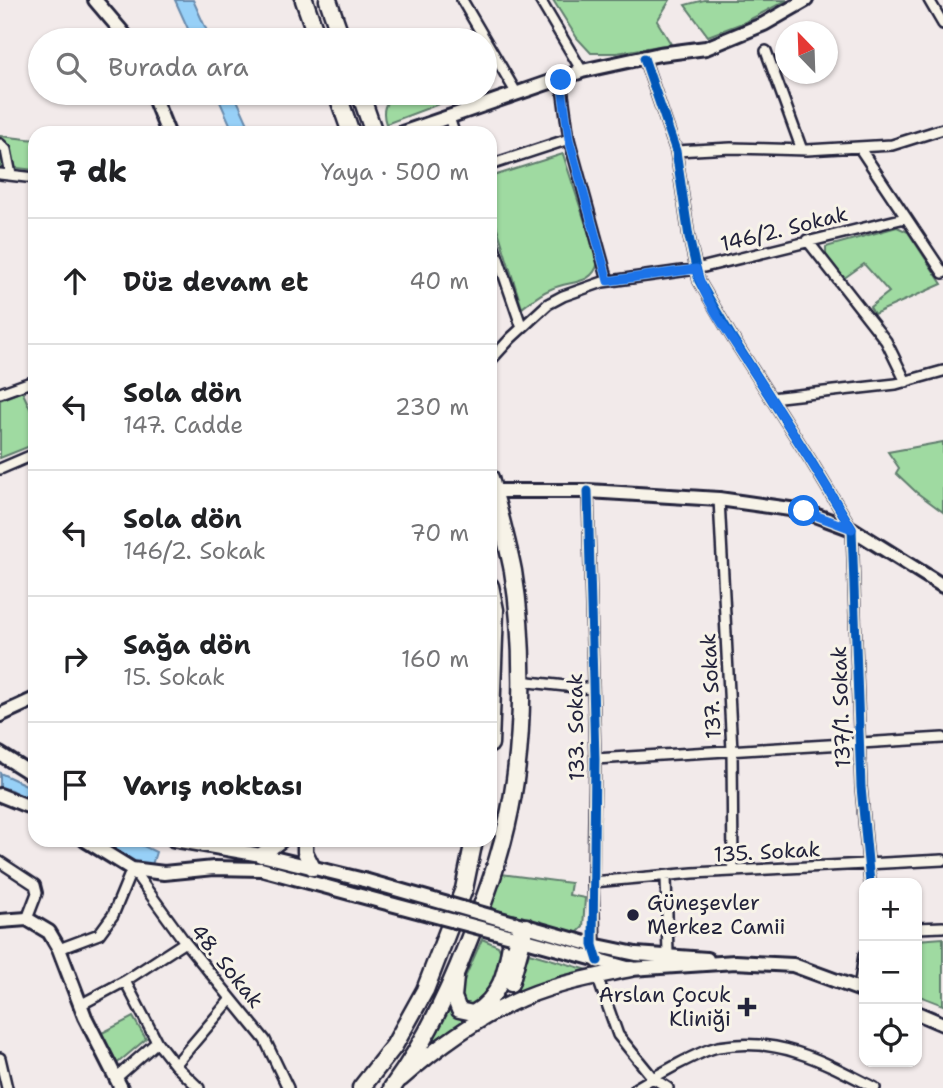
<!DOCTYPE html>
<html lang="tr">
<head>
<meta charset="utf-8">
<style>
  body { margin:0; font-family:"Shantell Sans",sans-serif; background:#f2f2f2; color:#202124 }
  .controls { position:absolute; right:21px; bottom:21px; display:grid; overflow:hidden; border-radius:14px; box-shadow:0 2px 5px #0004 }
  .controls button { width:63px; height:63px; display:grid; place-items:center; padding:0; border:0; border-bottom:2px solid #e0e0e0; background:#fff; color:#202124; font:35px sans-serif }
  .compass { position:absolute; left:775px; top:21px; width:63px; height:63px; border-radius:50%; background:#fff; box-shadow:0 2px 5px #0004; rotate:337deg }
  .stop { position:absolute; width:21px; height:21px; margin:-16px; border:5px solid #1a73e8; border-radius:50%; background:#fff }
  .stop.end { background:#1a73e8; border-color:#fff; box-shadow:0 2px 7px #0008 }
  .list { margin:0; padding:0; list-style:none }
  h2 { display:flex; justify-content:space-between; align-items:center; height:91px; margin:0; padding:0 28px; font-size:30px }
  h2 small { font-size:23px; font-weight:400; color:#757577 }
  .list li { display:grid; grid-template-columns:46px 1fr auto; gap:21px; align-items:center; box-sizing:border-box; height:126px; padding:0 28px; border-top:2px solid #e0e0e0 }
  .list b { display:block; font-size:26px; white-space:nowrap }
  .list p { margin:0; font-size:23px; white-space:nowrap; color:#757577 }
  .list em { font-size:23px; font-style:normal; color:#757577 }
  .icon { flex:none; width:38px; height:38px; fill:none; stroke:currentColor; stroke-width:2; stroke-linecap:round; stroke-linejoin:round }
  .map { position:relative; flex:none; width:943px; height:1088px; overflow:hidden }
  .search { position:absolute; background:#fff; box-shadow:0 2px 5px #0004; left:28px; top:28px; width:469px; height:77px; display:flex; align-items:center; gap:18px; box-sizing:border-box; padding:0 24px; border-radius:38px; color:#757577; font-size:26px }
  .panel { position:absolute; background:#fff; box-shadow:0 2px 5px #0004; left:28px; top:126px; width:469px; height:721px; border-radius:21px }
  .map>svg:first-child { display:block }
</style>
</head>
<body>
<div class="map">
<svg width="943" height="1088" viewBox="0 0 943 1088">
  <rect width="100%" height="100%" fill="#f2eaea"/>
  <filter id="ink" filterUnits="userSpaceOnUse"><feTurbulence type="fractalNoise" baseFrequency=".0143" numOctaves="2"/><feDisplacementMap in="SourceGraphic" scale="14" xChannelSelector="R" yChannelSelector="G"/><feConvolveMatrix kernelMatrix="1 2 1 2 8 2 1 2 1" color-interpolation-filters="sRGB"/></filter>
  <g filter="url(#ink)">
    <path fill="#9fdaa1" stroke="#607e6e" stroke-width="2" d="M553,0H670L657,21L671,44L617,53H591L577,38Z
      M704,0H787L745,22L708,36L685,5Z
      M398,93H468L386,124C381,110 385,100 398,93Z
      M0,136L35,140V170L0,166Z
      M563,154L598,262C593,286 569,280 551,289C541,293 531,301 522,308L490,205V177Z
      M897,227L908,232L942,284L874,314L870,307L889,292L864,264L843,279L826,257V247Z
      M22,391L35,419V444L0,458V400Z
      M943,442V512L916,492L896,473L899,468L888,452Z
      M501,874L571,883L569,895L585,898L583,927L576,934L490,908Z
      M943,938V1005L917,995V940Z
      M482,939L498,946L502,954L493,986L476,1004L467,1005L461,1000L460,989Z
      M529,953L595,972L546,981L515,995Z
      M448,1008L475,1019L414,1063Z
      M133,1017L146,1039L113,1067L98,1035Z"/>
    <path fill="#97d0f7" stroke="#688aac" stroke-width="2" d="M175,0H193L211,40H193Z
      M216,93H234L252,133H234Z
      M0,773L35,789V804L11,790L0,787Z
      M97,840H131L156,852L151,868L137,863Z"/>
    <g fill="none" stroke-linecap="round" stroke-linejoin="round">
      <defs>
        <path id="street" d="M462,0L517,94
          M540,0L582,71
          M929,0L943,24
          M766,51L802,150
          M644,58L676,151L689,237L699,281L732,337L811,461L852,529L861,787L870,883
          M561,80L569,139L608,281
          M449,117L454,133
          M0,144L6,150L11,175
          M859,147L943,273
          M676,151L731,148L807,150L892,145L943,129
          M490,165L569,139
          M0,174L35,178
          M490,235L522,328
          M807,240L886,341L906,382
          M490,361L511,338L548,304L563,296L603,282L696,269L905,218
          M0,393L28,383L35,386
          M771,398L896,384L943,371
          M0,469L35,454
          M588,491L595,759L593,882L595,949
          M719,499L732,750L733,871
          M520,681L593,689
          M595,759L943,738
          M0,862L35,885L37,893L27,919
          M132,869L185,942L265,1040L288,1088
          M666,876L668,955
          M593,882L693,873L943,860
          M917,928L943,927
          M59,949L99,934L113,915L132,869
          M597,976L618,1035L653,1078L668,1088
          M125,981L157,1042L175,1065L199,1088
          M859,989L864,955
          M80,1005L125,981L185,942
          M0,1058L7,1088
          M175,1065L231,999
          M116,1078L157,1042
          M636,1088C654,1077 699,1051 718,1047C778,1036 823,1061 875,1088"/>
        <path id="secondary" d="M95,0L129,40
          M152,93L168,133
          M402,133L582,71L660,54L706,48L764,24L806,0
          M493,491H588L719,499L804,511L852,529L943,586
          M0,715L35,699
          M0,754L35,776
          M0,795L35,809
          M85,840L132,869L164,873L214,868L261,869L357,895
          M174,840L261,855L364,880
          M0,921L27,919L49,932L59,949L85,1017L121,1088
          M519,924L593,945L636,954L707,959
          M515,937L631,969L735,962L793,965L864,991
          M917,1013L943,1024"/>
        <path id="primary" d="M305,840V852L313,868
          M261,855L281,840
          M456,977L454,997L459,1010L473,1013C508,993 506,958 514,923
          M511,984L527,926
          M401,1079C443,1042 493,1006 547,989C574,980 603,975 631,969"/>
        <path id="highway" d="M304,0L318,40
          M328,0L342,40
          M337,93L351,133
          M360,93L374,133
          M490,586L495,610L490,744
          M361,1088L394,1046L425,990L464,889L474,840
          M392,1088C425,1043 448,994 468,942C485,899 501,856 510,810C524,740 525,642 513,571C507,540 498,509 490,478"/>
      </defs>
      <use href="#street" stroke="#22223b" stroke-width="14"/>
      <use href="#secondary" stroke="#22223b" stroke-width="18"/>
      <use href="#primary" stroke="#22223b" stroke-width="19"/>
      <use href="#highway" stroke="#22223b" stroke-width="21"/>
      <use href="#street" stroke="#f7f3e8" stroke-width="9"/>
      <use href="#secondary" stroke="#f7f3e8" stroke-width="12"/>
      <use href="#primary" stroke="#f7f3e8" stroke-width="14"/>
      <use href="#highway" stroke="#f7f3e8" stroke-width="16"/>
      <defs>
        <path id="secondary-bridge" d="M364,880L514,923
          M357,895L511,936"/>
      </defs>
      <use href="#secondary-bridge" stroke="#22223b" stroke-width="18" stroke-linecap="butt"/>
      <use href="#secondary-bridge" stroke="#f7f3e8" stroke-width="12"/>
      <defs>
        <path id="cycleway" d="M644,58L676,151L689,237L699,281L732,337L811,461L852,529L861,787L870,883
          M588,491L595,759L593,945L598,961"/>
      </defs>
      <use href="#cycleway" stroke="#f7f3e8" stroke-width="13"/>
      <use href="#cycleway" stroke="#0057b8" stroke-width="9"/>
    </g>
  </g>
  <g fill="none" stroke-linecap="round" stroke-linejoin="round" filter="url(#ink)">
    <path stroke="#1a73e8" stroke-width="9" d="M561,80L569,139L608,281L696,269C704,301 736,344 754,372C788,424 820,476 852,529L804,511"/>
  </g>
  <g fill="#22223b" stroke="#f7f3e8" stroke-width="2.5">
    <circle cx="633" cy="915" r="7"/>
    <path d="M743.5 996.5h7v7h7v7h-7v7h-7v-7h-7v-7h7z"/>
  </g>
  <g text-anchor="middle" stroke-width="6" stroke-linejoin="round" paint-order="stroke">
    <g font-size="21" fill="#22223b" stroke="#f7f3e8">
      <text transform="translate(784 229) rotate(-14)" y="7">146/2. Sokak</text>
      <text transform="translate(711 686) rotate(-93)" y="7">137. Sokak</text>
      <text transform="translate(841 707) rotate(-92)" y="7">137/1. Sokak</text>
      <text transform="translate(576 727) rotate(-91)" y="7">133. Sokak</text>
      <text transform="translate(767 852) rotate(-3)" y="7">135. Sokak</text>
      <text transform="translate(227 966) rotate(51)" y="7">48. Sokak</text>
    </g>
    <g font-size="21" fill="#22223b" stroke="#f7f3e8" text-anchor="start">
      <text x="647" y="910">Güneşevler<tspan x="647" dy="24">Merkez Camii</tspan></text>
      <text x="731" y="1002" text-anchor="end">Arslan Çocuk<tspan x="731" dy="24">Kliniği</tspan></text>
    </g>
  </g>
</svg>
<div class="controls">
<button>+</button>
<button>−</button>
<button><svg class="icon" aria-label="locate" viewBox="0 0 24 24"><circle cx="12" cy="12" r="6"/><path d="M12 2v4M12 18v4M2 12h4M18 12h4"/></svg></button>
</div>
<svg class="compass" viewBox="-18 -18 36 36"><path d="M0-13l5 13h-10z" fill="#e53935"/><path d="M0 13l5-13h-10z" fill="#757577"/></svg>
<div class="stop" style="left:804px;top:511px"></div>
<div class="stop end" style="left:561px;top:80px"></div>
<div class="search"><svg class="icon" aria-label="search" viewBox="0 0 24 24"><circle cx="10" cy="10" r="6"/><path d="M15 15l6 6"/></svg>Burada ara</div>
<section class="panel">
<h2>7 dk<small>Yaya · 500 m</small></h2>
<ul class="list">
<li><svg class="icon" aria-label="ahead" viewBox="0 0 24 24"><path d="M12 20V5M6 11l6-6 6 6"/></svg><div><b>Düz devam et</b></div><em>40 m</em></li>
<li><svg class="icon" aria-label="left" viewBox="0 0 24 24"><path d="M17 20v-9H6M10 6l-5 5 5 5"/></svg><div><b>Sola dön</b><p>147. Cadde</p></div><em>230 m</em></li>
<li><svg class="icon" aria-label="left" viewBox="0 0 24 24"><path d="M17 20v-9H6M10 6l-5 5 5 5"/></svg><div><b>Sola dön</b><p>146/2. Sokak</p></div><em>70 m</em></li>
<li><svg class="icon" aria-label="right" viewBox="0 0 24 24"><path d="M7 20v-9h11M14 6l5 5-5 5"/></svg><div><b>Sağa dön</b><p>15. Sokak</p></div><em>160 m</em></li>
<li><svg class="icon" aria-label="arrive" viewBox="0 0 24 24"><path d="M6 21V4h12l-3 4 3 4H6"/></svg><div><b>Varış noktası</b></div></li>
</ul>
</section>
</div>
</body>
</html>
